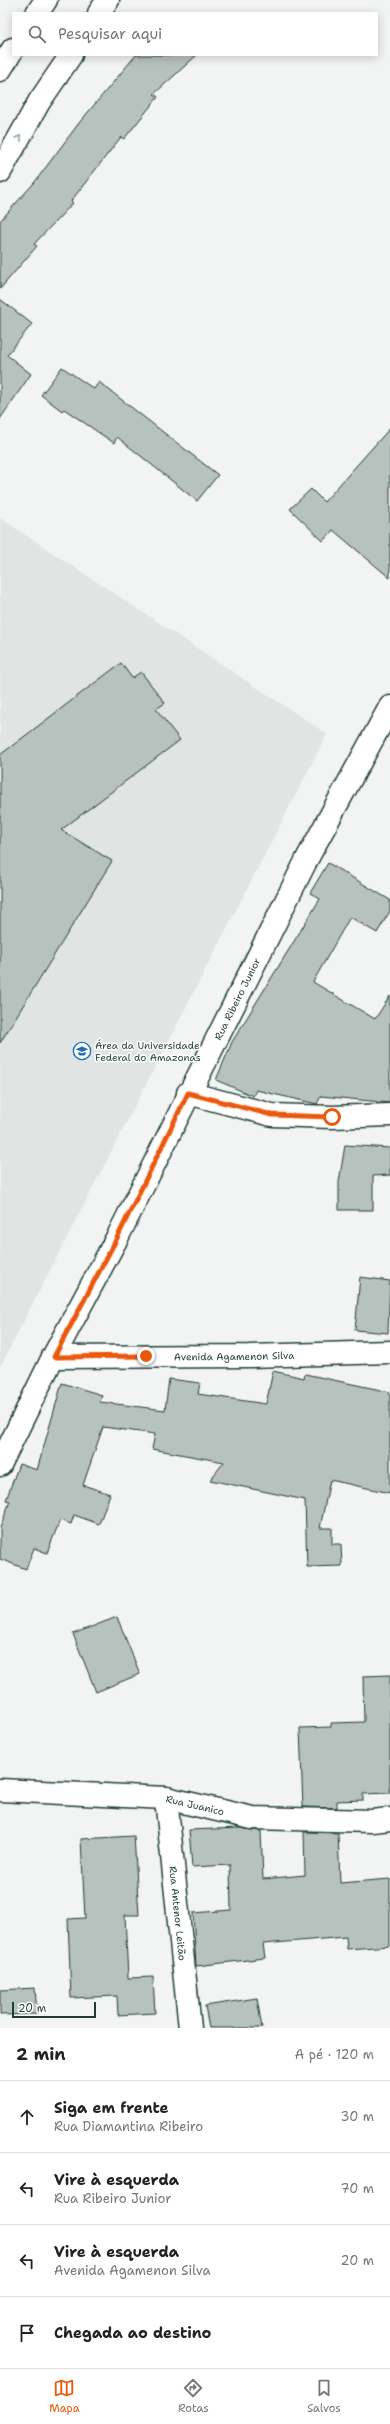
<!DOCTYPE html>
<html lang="pt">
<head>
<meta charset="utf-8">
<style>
  body { margin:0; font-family:"Shantell Sans",sans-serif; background:#f2f2f2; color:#222 }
  .scale { position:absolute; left:12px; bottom:10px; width:84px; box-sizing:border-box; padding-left:4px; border:2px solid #1f3d34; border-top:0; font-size:11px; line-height:14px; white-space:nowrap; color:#1f3d34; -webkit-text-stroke:3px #fff; paint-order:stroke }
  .stop { position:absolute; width:12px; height:12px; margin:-9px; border:3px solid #ea580c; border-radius:50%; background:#fff }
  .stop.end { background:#ea580c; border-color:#fff; box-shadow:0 1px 4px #0008 }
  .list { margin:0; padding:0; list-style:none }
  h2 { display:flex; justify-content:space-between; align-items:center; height:52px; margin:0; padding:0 16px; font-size:17px }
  h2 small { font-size:13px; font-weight:400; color:#767676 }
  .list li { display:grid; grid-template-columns:26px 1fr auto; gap:12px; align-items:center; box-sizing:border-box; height:72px; padding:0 16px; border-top:1px solid #e0e0e0 }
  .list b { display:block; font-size:15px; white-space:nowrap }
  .list p { margin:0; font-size:13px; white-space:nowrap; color:#767676 }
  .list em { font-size:13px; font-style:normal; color:#767676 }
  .icon { flex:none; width:22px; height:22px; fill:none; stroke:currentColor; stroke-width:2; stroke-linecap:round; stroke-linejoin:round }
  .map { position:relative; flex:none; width:390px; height:2028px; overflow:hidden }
  .search { position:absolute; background:#fff; box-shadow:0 2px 10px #0003; left:12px; right:12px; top:12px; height:44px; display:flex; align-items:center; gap:10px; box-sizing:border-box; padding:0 14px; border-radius:0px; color:#767676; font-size:15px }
  .sheet { height:340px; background:#fff }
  nav { display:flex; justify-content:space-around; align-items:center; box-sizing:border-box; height:56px; border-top:1px solid #e0e0e0; background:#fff; font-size:11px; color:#767676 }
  nav a { display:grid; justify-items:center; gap:2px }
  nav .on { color:#ea580c }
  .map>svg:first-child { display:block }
</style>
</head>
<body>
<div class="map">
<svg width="390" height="2028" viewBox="0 0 390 2028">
  <rect width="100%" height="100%" fill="#f2f3f3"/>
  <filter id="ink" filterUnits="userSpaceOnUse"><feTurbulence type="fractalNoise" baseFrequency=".025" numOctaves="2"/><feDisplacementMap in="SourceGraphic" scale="8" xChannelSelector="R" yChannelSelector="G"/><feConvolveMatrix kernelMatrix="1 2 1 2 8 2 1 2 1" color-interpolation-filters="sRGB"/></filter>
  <g filter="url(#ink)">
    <path fill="#e0e4e3" d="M0,518L327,734L0,1367Z"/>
    <path fill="#b7c1bd" stroke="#1f3d34" d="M136,55H197L154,94L158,97L124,139L121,137L71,201L73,203L34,244L37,246L0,289V221L34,183L79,123Z
      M0,299L32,324L7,355L31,374L0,419Z
      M62,367L94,389L99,382L218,475L197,501L117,437L114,443L64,409L62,411L41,395Z
      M390,428V578L333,530L323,541L290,509L311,489L324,502Z
      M121,663L132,678L141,672L165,703L156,709L180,740L61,830L112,861L0,1043V755Z
      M328,863L390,900V911L377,933L350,917L313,982L375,1019L390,996V1103L321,1096L317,1104L256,1090L253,1096L216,1080L232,1042L320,899L310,893Z
      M345,1145L390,1148V1175L373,1176V1210H339V1182Z
      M360,1277L390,1281L388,1333L355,1330Z
      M273,1371L304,1378L305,1374L390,1392V1493L330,1480L320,1528H332V1544H341L342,1566L307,1567L305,1500L210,1480L224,1462L152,1449L155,1434L103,1427L83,1485L110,1494L99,1524L74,1515L71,1524L60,1520L47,1553L34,1548L26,1569L0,1559V1528L10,1501L6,1500L19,1464L37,1470L62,1383L102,1395L100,1402L165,1410L169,1379L200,1383L198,1394L266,1404Z
      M117,1617L140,1674L96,1692L73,1634Z
      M390,1675V1793L363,1794V1800L337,1801V1808L303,1807L300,1728L331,1727V1723L364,1722L363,1676Z
      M239,1828L261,1831L263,1879L305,1875L304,1832L338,1833L340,1883L390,1879V1946L347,1949L346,1937L263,1944L265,1958L196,1966L193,1913L231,1910L230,1865L192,1867L189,1830Z
      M134,1836L139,1915H125L128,1978L153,1977L155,2013L118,2015L117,1996L71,1998L68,1919L85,1918L81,1839Z
      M35,1988L37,2014L0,2015V1990Z
      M257,1998L262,2028H209L205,2006Z"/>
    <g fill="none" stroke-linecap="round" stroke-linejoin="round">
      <defs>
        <g id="street">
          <path d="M188,1093L272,1115L332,1117L390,1115"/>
          <path id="s1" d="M53,1357L249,1356L390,1352"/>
          <path id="s2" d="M0,1465L53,1357L118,1236L308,857L390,707"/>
          <path id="s3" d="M0,1790L166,1798L252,1818L372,1821L390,1819"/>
          <path id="s4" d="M166,1798L190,2028"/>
        </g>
        <path id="secondary" d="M37,13L46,0
          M99,13L108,0
          M0,70L13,49
          M0,172L39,102L71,55"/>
      </defs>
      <use href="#street" stroke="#1f3d34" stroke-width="25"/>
      <use href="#secondary" stroke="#1f3d34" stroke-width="25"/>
      <use href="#street" stroke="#fff" stroke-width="22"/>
      <use href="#secondary" stroke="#fff" stroke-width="22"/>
    </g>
    <defs><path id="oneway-chevron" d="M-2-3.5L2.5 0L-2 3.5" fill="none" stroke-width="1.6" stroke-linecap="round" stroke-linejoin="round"/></defs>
    <use stroke="#8f9e9a" href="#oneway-chevron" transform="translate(19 138) rotate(-60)"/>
  </g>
  <g fill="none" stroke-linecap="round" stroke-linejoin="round" filter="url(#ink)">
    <path stroke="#ea580c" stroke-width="5" d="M146,1356L54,1357L118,1236L188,1093L272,1115L332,1117"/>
  </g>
  <defs>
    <symbol id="university-ring" viewBox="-11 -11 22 22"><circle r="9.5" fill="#fff" stroke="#1f6fb2" stroke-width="1.5"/><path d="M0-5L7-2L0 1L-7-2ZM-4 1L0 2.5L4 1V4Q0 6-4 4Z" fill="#1f6fb2"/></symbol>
  </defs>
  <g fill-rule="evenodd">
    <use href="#university-ring" x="72" y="1041" width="20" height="20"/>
  </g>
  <g text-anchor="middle" stroke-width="3" stroke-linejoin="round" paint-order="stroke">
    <g font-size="10" fill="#1f3d34" stroke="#fff">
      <text dy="4" stroke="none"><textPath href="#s2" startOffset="523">Rua Ribeiro Junior</textPath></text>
      <text dy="4" stroke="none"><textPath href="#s1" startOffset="181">Avenida Agamenon Silva</textPath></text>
      <text dy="4" stroke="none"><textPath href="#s3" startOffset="196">Rua Juanico</textPath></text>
      <text dy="4" stroke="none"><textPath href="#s4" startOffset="116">Rua Antenor Leitão</textPath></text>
    </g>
    <g font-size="10" fill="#1f3d34" stroke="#fff" text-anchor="start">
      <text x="95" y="1049">Área da Universidade<tspan x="95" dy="12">Federal do Amazonas</tspan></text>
    </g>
  </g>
</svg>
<div class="scale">20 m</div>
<div class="stop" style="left:332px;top:1117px"></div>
<div class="stop end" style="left:146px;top:1356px"></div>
<div class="search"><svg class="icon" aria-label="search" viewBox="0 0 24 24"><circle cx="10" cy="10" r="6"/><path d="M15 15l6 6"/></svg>Pesquisar aqui</div>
</div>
<section class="sheet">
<h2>2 min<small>A pé · 120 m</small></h2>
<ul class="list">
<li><svg class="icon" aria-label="ahead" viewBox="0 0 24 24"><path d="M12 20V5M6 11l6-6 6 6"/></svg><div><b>Siga em frente</b><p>Rua Diamantina Ribeiro</p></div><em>30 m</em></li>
<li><svg class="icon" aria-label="left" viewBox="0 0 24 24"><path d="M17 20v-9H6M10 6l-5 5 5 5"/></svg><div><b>Vire à esquerda</b><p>Rua Ribeiro Junior</p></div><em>70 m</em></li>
<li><svg class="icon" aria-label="left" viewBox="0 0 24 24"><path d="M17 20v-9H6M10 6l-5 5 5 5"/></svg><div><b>Vire à esquerda</b><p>Avenida Agamenon Silva</p></div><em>20 m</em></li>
<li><svg class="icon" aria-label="arrive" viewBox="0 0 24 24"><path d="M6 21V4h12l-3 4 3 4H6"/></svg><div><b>Chegada ao destino</b></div></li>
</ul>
</section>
<nav>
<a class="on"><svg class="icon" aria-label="map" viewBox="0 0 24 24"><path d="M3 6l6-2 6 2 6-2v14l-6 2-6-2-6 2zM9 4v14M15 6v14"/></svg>Mapa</a>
<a><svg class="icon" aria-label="directions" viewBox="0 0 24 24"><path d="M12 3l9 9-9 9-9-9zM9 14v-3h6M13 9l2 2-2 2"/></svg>Rotas</a>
<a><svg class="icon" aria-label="saved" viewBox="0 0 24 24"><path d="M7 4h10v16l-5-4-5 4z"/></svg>Salvos</a>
</nav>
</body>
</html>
